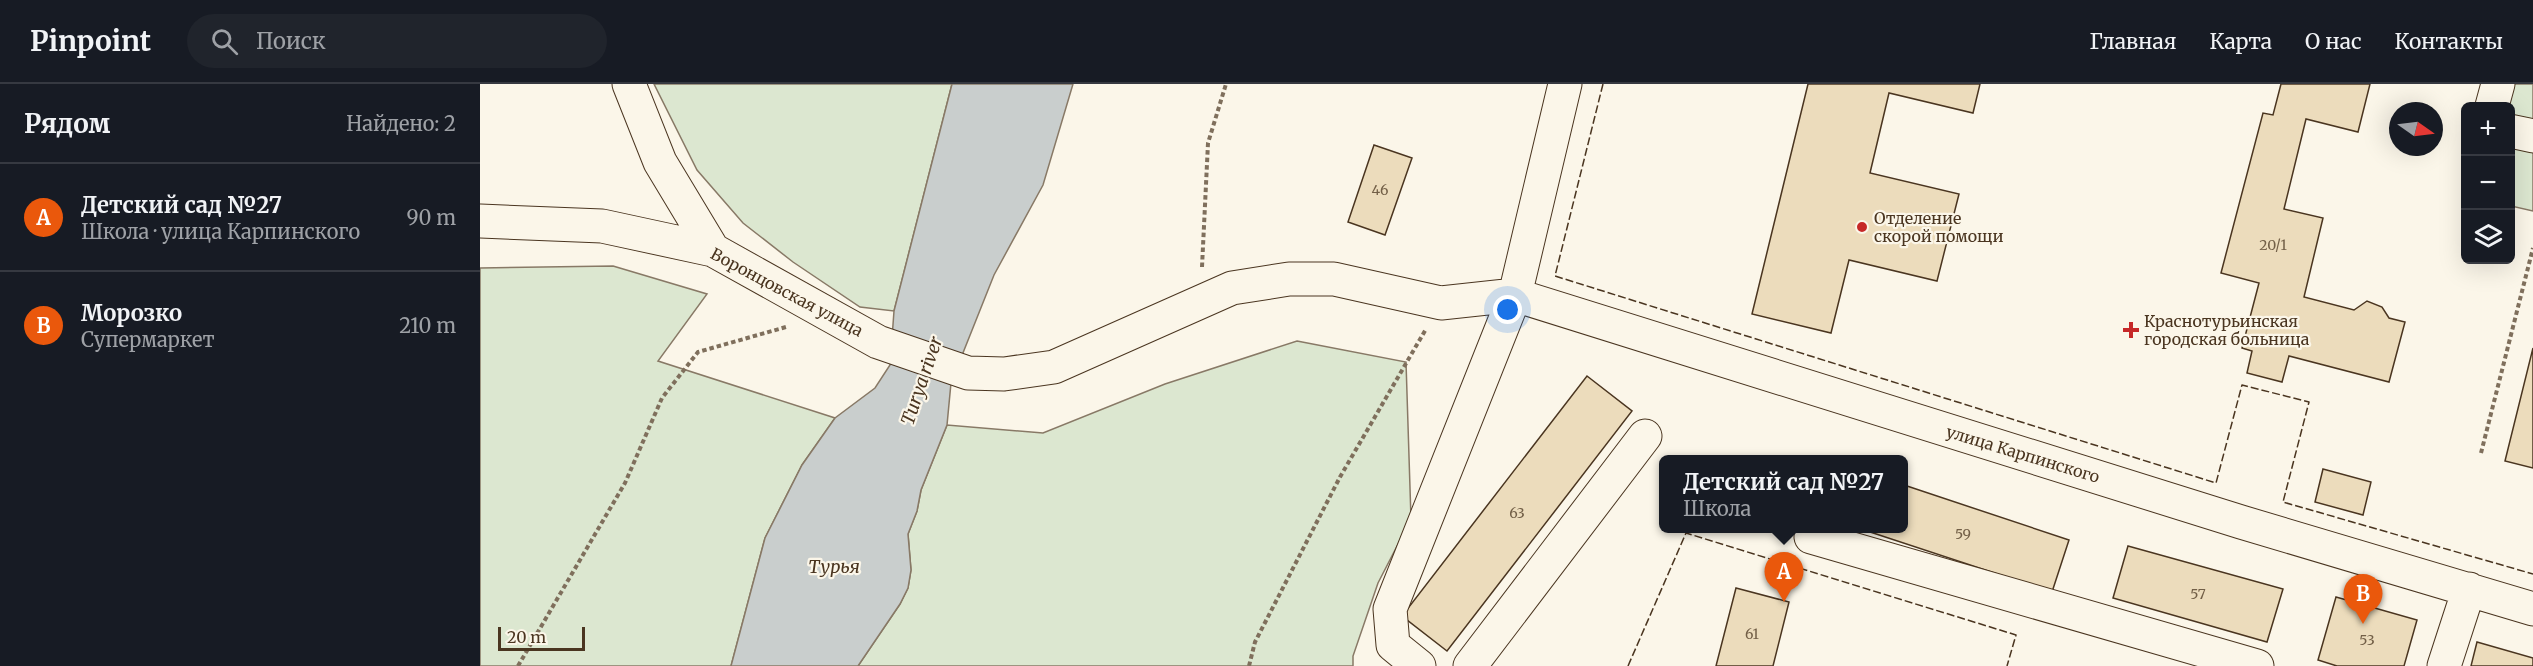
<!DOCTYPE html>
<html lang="ru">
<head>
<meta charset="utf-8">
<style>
  body { margin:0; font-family:Merriweather,serif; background:#20242c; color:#f1f3f6 }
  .controls { position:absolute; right:18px; top:18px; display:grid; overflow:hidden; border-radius:9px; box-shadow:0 6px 24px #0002 }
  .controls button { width:54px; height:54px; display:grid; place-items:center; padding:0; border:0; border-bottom:2px solid #363941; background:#171b24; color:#f1f3f6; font:30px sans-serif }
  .compass { position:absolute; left:1909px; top:18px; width:54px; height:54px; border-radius:50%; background:#171b24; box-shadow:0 6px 24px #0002; rotate:104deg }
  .scale { position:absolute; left:18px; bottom:15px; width:87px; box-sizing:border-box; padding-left:6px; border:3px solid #4a3520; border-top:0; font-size:16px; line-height:21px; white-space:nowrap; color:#4a3520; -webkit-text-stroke:4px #fbf6e9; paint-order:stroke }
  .you { position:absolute; left:1028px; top:226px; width:21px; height:21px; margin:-15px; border:4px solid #fff; border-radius:50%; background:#1a73e8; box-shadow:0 0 0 9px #1a73e833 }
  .badge { display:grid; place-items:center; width:39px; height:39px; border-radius:50%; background:#ea580c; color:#fff; font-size:20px; font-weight:700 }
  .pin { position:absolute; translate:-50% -50px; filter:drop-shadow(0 2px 3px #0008) }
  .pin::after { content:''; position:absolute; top:32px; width:21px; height:18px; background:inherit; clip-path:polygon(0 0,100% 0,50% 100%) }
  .popup { position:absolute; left:1179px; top:371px; width:249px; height:78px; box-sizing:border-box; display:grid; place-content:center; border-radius:9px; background:#171b24; filter:drop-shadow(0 2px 4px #0005); font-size:20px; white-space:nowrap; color:#9ea1a6 }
  .popup b { font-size:22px; color:#f1f3f6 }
  .popup::after { content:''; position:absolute; left:50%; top:100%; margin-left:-12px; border:12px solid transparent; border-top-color:#171b24 }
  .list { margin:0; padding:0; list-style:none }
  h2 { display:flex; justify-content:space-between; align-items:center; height:78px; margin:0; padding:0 24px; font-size:26px }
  h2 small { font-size:20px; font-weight:400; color:#9ea1a6 }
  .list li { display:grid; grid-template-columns:39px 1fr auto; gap:18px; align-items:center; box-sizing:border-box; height:108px; padding:0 24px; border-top:2px solid #363941 }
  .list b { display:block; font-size:22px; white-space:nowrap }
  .list p { margin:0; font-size:20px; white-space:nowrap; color:#9ea1a6 }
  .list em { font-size:20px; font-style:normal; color:#9ea1a6 }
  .icon { flex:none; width:33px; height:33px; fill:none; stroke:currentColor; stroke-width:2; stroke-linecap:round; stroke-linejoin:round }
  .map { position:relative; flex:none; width:2053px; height:582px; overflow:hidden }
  header { display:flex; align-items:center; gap:36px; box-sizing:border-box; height:84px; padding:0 30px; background:#171b24; border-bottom:2px solid #363941 }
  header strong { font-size:28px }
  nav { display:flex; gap:33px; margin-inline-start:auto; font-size:21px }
  .search { width:420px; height:54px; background:#20242c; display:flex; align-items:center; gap:15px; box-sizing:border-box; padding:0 21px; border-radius:33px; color:#9ea1a6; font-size:22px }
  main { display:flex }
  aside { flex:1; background:#171b24 }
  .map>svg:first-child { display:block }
</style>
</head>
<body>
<header>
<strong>Pinpoint</strong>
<div class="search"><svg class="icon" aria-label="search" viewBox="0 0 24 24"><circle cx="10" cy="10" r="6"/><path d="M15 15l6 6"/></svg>Поиск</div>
<nav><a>Главная</a><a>Карта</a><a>О нас</a><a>Контакты</a></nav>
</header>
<main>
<aside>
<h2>Рядом<small>Найдено: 2</small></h2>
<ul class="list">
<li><span class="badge">A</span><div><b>Детский сад №27</b><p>Школа · улица Карпинского</p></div><em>90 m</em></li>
<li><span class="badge">B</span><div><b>Морозко</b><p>Супермаркет</p></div><em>210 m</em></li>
</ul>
</aside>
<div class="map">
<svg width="2053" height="582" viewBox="0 0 2053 582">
  <rect width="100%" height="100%" fill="#fbf6e9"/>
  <path fill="#dce7d0" stroke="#887966" stroke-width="1.5" d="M174,0H472L414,227L380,223L313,178L263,139L217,86Z
    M2026,0H2053V37L2031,32L2030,22H2023Z
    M2035,64L2053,68V127L2031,122L2030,65Z
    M133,182L227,210L178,277L355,334L322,381L285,454L251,582H0V184Z
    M817,257L926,278L931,435L898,499L873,572V582H378L420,520L428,504L431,486L428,450L437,427L441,406L467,341L563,349L685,300Z"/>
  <path fill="#c9cecd" stroke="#887966" stroke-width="1.5" d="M472,0H593L563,101L514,191L471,299L467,341L441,406L437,427L428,450L431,486L428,504L420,520L378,582H251L285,454L322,381L355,334L395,304L410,281L414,227Z"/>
  <path fill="#ecdcbc" stroke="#4a3520" stroke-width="1.5" d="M1328,0H1500L1493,29L1409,9L1390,89L1479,110L1457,197L1369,176L1351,249L1272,230Z
    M1801,0H1890L1878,48L1826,35L1804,125L1843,134L1824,213L1874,226L1887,217L1902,223L1909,234L1925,238L1909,298L1809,272L1802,298L1767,289L1772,267L1762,264L1779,199L1741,189L1783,29L1793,31Z
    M894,61L932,74L905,151L868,138Z
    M2053,264V384L2025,377Z
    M1107,292L1152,327L967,567L922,532Z
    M1843,385L1891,398L1883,431L1835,418Z
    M1424,401L1589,456L1572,508L1378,444H1424Z
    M1648,462L1803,505L1787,558L1633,514Z
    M1256,504L1309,518L1293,582H1236Z
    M1856,513L1937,536L1924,582H1857L1838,576Z
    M1997,558L2053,574V582H1991Z"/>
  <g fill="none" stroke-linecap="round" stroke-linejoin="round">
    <defs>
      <path id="minor" d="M149,0L180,78L233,166
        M2012,22L2018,0
        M2030,47L2053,52
        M0,137L122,142L233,166L398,258L488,289L524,290L574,283L752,204L809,195H854L961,219L1035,211L1761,438L2053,525
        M1331,453L1777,582
        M939,582L913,561L910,525L1035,211L1085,0
        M990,582L1165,352
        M1964,582L1989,505"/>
    </defs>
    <use href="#minor" stroke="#4a3520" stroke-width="35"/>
    <path stroke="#7f6f5c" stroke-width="4" stroke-dasharray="4.5 3" stroke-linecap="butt" d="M722,183L728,59L746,0
      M2001,369L2053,164
      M38,582L145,399L182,314L218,268L306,243
      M769,582L775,558L860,393L946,245"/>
    <use href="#minor" stroke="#fbf6e9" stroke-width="33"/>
    <path stroke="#4a3520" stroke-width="1.5" stroke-dasharray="8 3" stroke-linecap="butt" d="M1123,0L1075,192L1736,399L1762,301L1829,318L1803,418L2053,490
      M1148,582L1206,449L1536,551L1527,582"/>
  </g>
  <g fill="#c62828" stroke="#fbf6e9" stroke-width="2">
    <circle cx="1382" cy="143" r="6"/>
    <path d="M1648 237h6v6h6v6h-6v6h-6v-6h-6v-6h6z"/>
  </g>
  <g text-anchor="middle" stroke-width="4.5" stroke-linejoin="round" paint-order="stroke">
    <g font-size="14" fill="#725f47">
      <text x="900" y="111">46</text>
      <text x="1793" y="166">20/1</text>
      <text x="1037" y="434">63</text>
      <text x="1483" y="455">59</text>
      <text x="1718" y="515">57</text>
      <text x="1272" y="555">61</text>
      <text x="1887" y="561">53</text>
    </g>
    <g font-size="16" fill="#4a3520" stroke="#fbf6e9" text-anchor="start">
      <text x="1394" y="140">Отделение<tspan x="1394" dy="18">скорой помощи</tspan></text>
      <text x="1664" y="243">Краснотурьинская<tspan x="1664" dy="18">городская больница</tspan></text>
    </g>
    <g font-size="16" fill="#4a3520" stroke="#fbf6e9">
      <text transform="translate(307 208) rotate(28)" y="6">Воронцовская улица</text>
      <text transform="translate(1543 370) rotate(17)" y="6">улица Карпинского</text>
    </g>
    <g font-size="18" font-style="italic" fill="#4a3520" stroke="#fbf6e9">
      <text transform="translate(442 297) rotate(-71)" y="6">Turya river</text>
      <text x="354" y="489">Турья</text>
    </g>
  </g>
</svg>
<div class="controls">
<button>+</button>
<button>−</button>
<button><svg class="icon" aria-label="layers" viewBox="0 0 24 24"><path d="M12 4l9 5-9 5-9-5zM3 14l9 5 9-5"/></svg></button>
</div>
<svg class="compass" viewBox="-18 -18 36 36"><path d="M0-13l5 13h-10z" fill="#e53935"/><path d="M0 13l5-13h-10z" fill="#9ea1a6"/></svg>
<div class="scale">20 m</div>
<div class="you"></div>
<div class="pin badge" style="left:1304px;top:518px">A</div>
<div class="popup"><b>Детский сад №27</b>Школа</div>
<div class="pin badge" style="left:1883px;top:540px">B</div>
</div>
</main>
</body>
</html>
